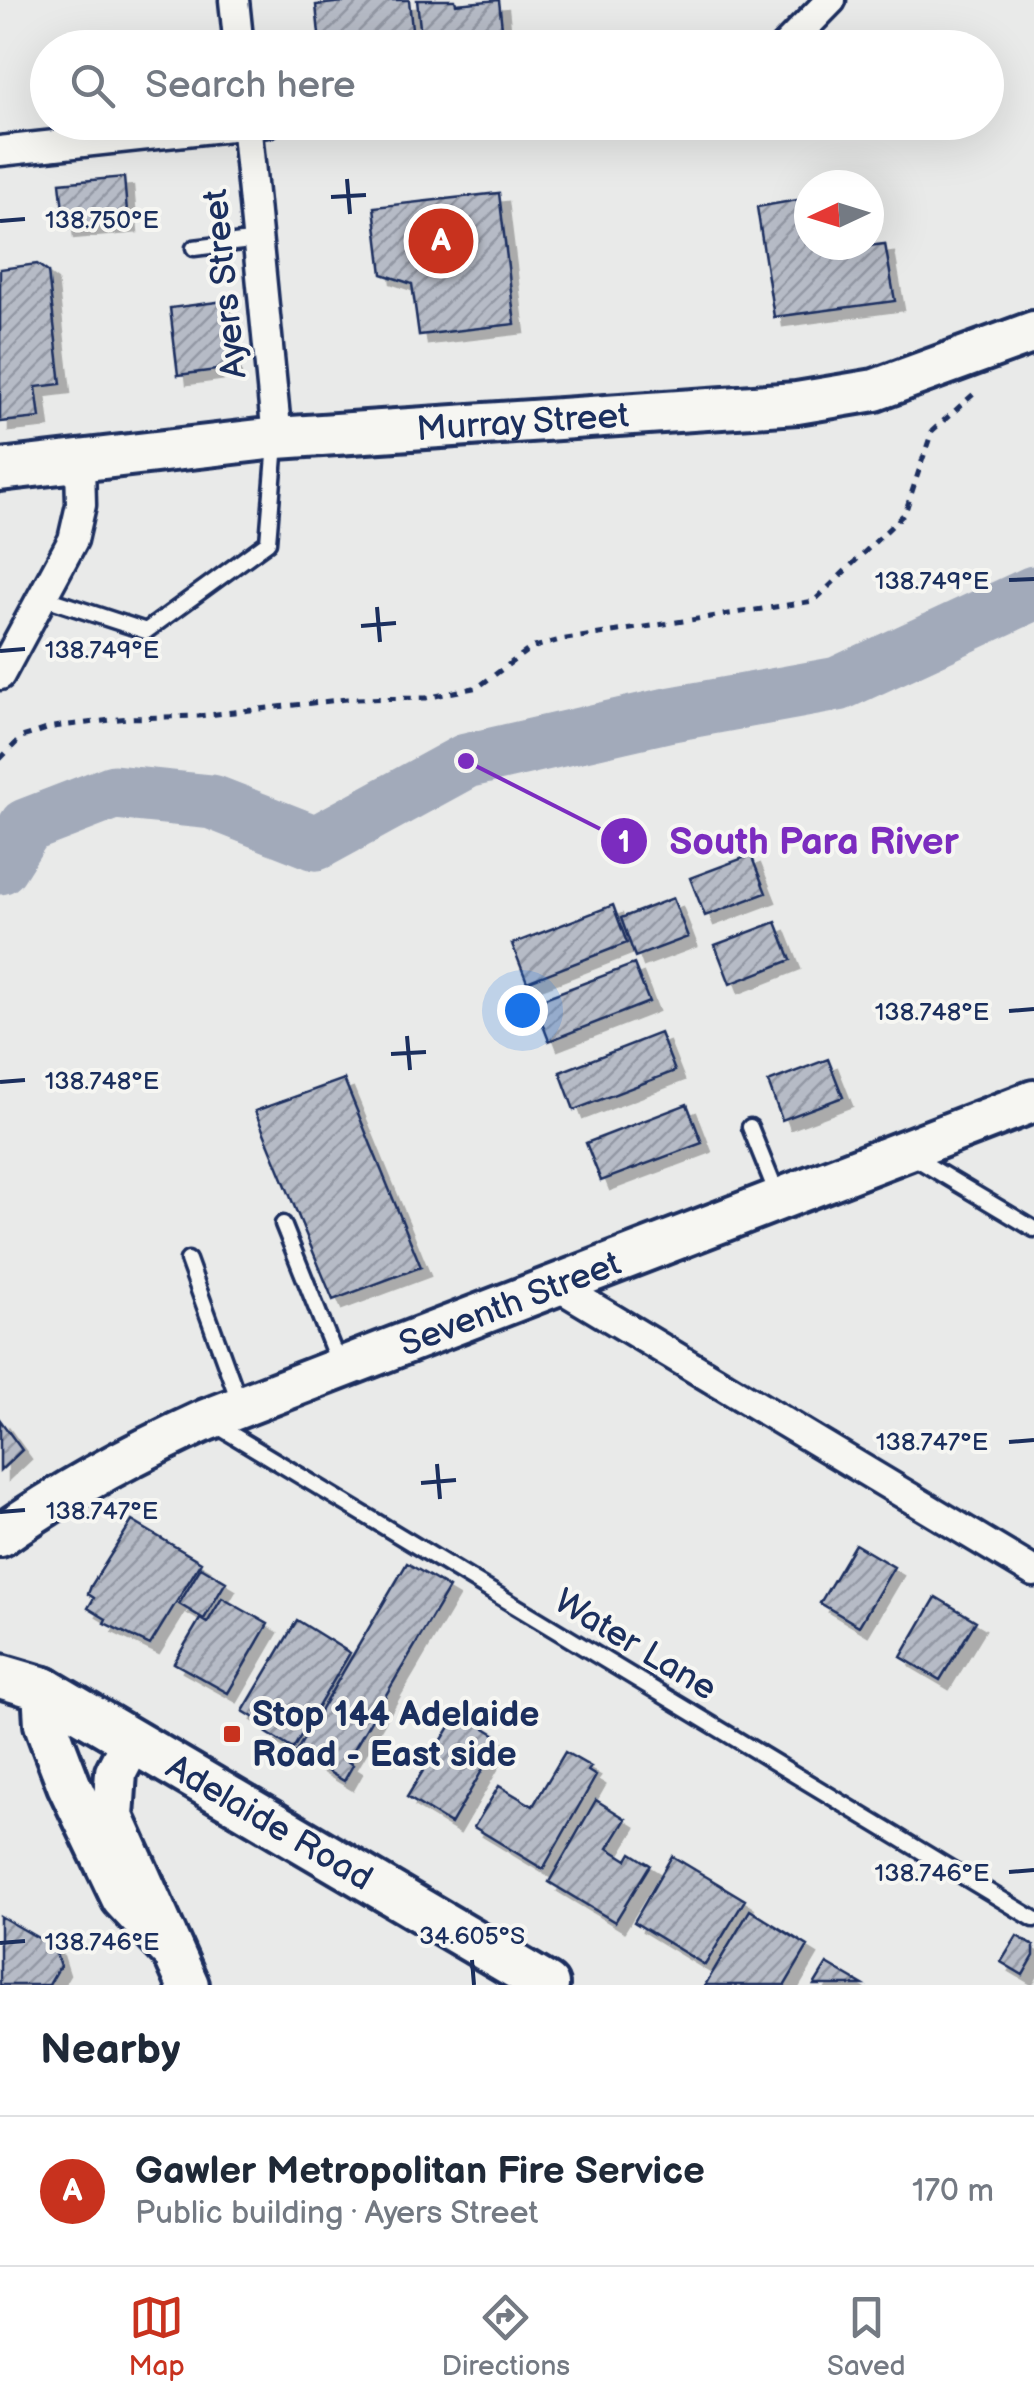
<!DOCTYPE html>
<html lang="en">
<head>
<meta charset="utf-8">
<style>
  body { margin:0; font-family:"Balsamiq Sans",sans-serif; background:#f2f2f3; color:#1f2937 }
  .compass { position:absolute; left:794px; top:170px; width:90px; height:90px; border-radius:50%; background:#fff; box-shadow:0 10px 40px #0002; rotate:266deg }
  .you { position:absolute; left:522px; top:1010px; width:35px; height:35px; margin:-25px; border:8px solid #fff; border-radius:50%; background:#1a73e8; box-shadow:0 0 0 15px #1a73e833 }
  .badge { display:grid; place-items:center; width:65px; height:65px; border-radius:50%; background:#c8321e; color:#fff; font-size:32px; font-weight:700 }
  .pin { position:absolute; translate:-50% -50%; border:5px solid #fff; box-shadow:0 2px 10px #0006 }
  .list { margin:0; padding:0; list-style:none }
  h2 { display:flex; justify-content:space-between; align-items:center; height:130px; margin:0; padding:0 40px; font-size:42px }
  h2 small { font-size:32px; font-weight:400; color:#747a83 }
  .list li { display:grid; grid-template-columns:65px 1fr auto; gap:30px; align-items:center; box-sizing:border-box; height:150px; padding:0 40px; border-top:2px solid #e0e1e3 }
  .list b { display:block; font-size:38px; white-space:nowrap }
  .list p { margin:0; font-size:32px; white-space:nowrap; color:#747a83 }
  .list em { font-size:32px; font-style:normal; color:#747a83 }
  .icon { flex:none; width:55px; height:55px; fill:none; stroke:currentColor; stroke-width:2; stroke-linecap:round; stroke-linejoin:round }
  .map { position:relative; flex:none; width:1034px; height:1985px; overflow:hidden }
  .search { position:absolute; background:#fff; box-shadow:0 10px 40px #0002; left:30px; right:30px; top:30px; height:110px; display:flex; align-items:center; gap:25px; box-sizing:border-box; padding:0 35px; border-radius:55px; color:#747a83; font-size:38px }
  .sheet { height:280px; background:#fff }
  nav { display:flex; justify-content:space-around; align-items:center; box-sizing:border-box; height:140px; border-top:2px solid #e0e1e3; background:#fff; font-size:28px; color:#747a83 }
  nav a { display:grid; justify-items:center; gap:5px }
  nav .on { color:#c8321e }
  .map>svg:first-child { display:block }
</style>
</head>
<body>
<div class="map">
<svg width="1034" height="1985" viewBox="0 0 1034 1985">
  <defs>
    <pattern id="building-hatch" width="6" height="6" patternUnits="userSpaceOnUse" patternTransform="scale(2.5)"><rect width="6" height="6" fill="#b6bbc6"/><path d="M-1 1l2-2M0 6l6-6M5 7l2-2" fill="none" stroke="#9398a4"/></pattern>
    <filter id="shadow"><feDropShadow dx="9" dy="9" stdDeviation="0" flood-color="#0004"/></filter>
  </defs>
  <rect width="100%" height="100%" fill="#e9eae9"/>
  <filter id="ink" filterUnits="userSpaceOnUse"><feTurbulence type="fractalNoise" baseFrequency=".01" numOctaves="2"/><feDisplacementMap in="SourceGraphic" scale="20" xChannelSelector="R" yChannelSelector="G"/><feConvolveMatrix kernelMatrix="1 2 1 2 8 2 1 2 1" color-interpolation-filters="sRGB"/></filter>
  <g filter="url(#ink)">
    <g fill="none" stroke-linecap="round" stroke-linejoin="round">
      <path stroke="#a2aaba" stroke-width="55" d="M0,867L26,826L114,792L212,802L316,843L466,761L667,715L838,684L1034,593"/>
    </g>
    <path fill="url(#building-hatch)" stroke="#1b2f5e" stroke-width="2.5" filter="url(#shadow)" d="M362,0H409L414,48H341L340,43L320,44L316,5Z
      M417,0H455L456,4L499,0L503,37L422,46Z
      M124,177L128,223L65,229L60,183Z
      M499,193L515,324L419,335L412,284L382,274L374,207Z
      M809,198V245H842L843,249L885,244L895,301L774,317L757,207Z
      M37,264L48,272L61,384L36,387L40,418L0,422V269Z
      M225,301L232,368L178,375L170,308Z
      M751,855L766,893L705,916L690,878Z
      M673,898L688,937L635,957L621,918Z
      M613,905L627,943L527,982L512,944Z
      M776,922L791,960L730,984L715,945Z
      M634,964L649,1002L549,1041L534,1002Z
      M660,1033L675,1071L574,1110L560,1072Z
      M828,1059L843,1097L782,1120L768,1082Z
      M344,1079L421,1267L333,1300L255,1111Z
      M687,1104L702,1143L601,1181L586,1143Z
      M0,1420L22,1450L0,1471Z
      M132,1521L201,1562L150,1645L104,1623L106,1619L88,1608L94,1598L88,1594L91,1586Z
      M855,1544L894,1567L859,1626L820,1603Z
      M407,1563L449,1588L347,1761L353,1765L344,1781L296,1752Z
      M201,1567L226,1582L204,1619L179,1604Z
      M936,1597L976,1621L940,1680L901,1657Z
      M222,1598L268,1624L228,1693L174,1663L200,1619L207,1623Z
      M297,1620L350,1653L293,1749L267,1733L271,1728L243,1711Z
      M459,1712L501,1738L451,1824L407,1797Z
      M565,1752L591,1767L588,1771L596,1776L543,1869L474,1827L499,1786L533,1806Z
      M596,1800L626,1819L608,1848L627,1860L631,1853L650,1865L615,1922L549,1882Z
      M672,1856L745,1900L705,1965L634,1922Z
      M750,1910L808,1946L785,1985H705Z
      M0,1916L54,1947L60,1966L49,1985H0Z
      M1017,1936L1034,1946V1956L1023,1975L1001,1962Z
      M827,1964L863,1985H814Z"/>
    <g fill="none" stroke-linecap="round" stroke-linejoin="round">
      <defs>
        <path id="lane" d="M194,248L258,240
          M42,597L146,631L268,542L276,443
          M750,1127L777,1194
          M910,1155L1034,1229
          M283,1224L340,1367
          M188,1260L239,1401
          M216,1425L1034,1919"/>
        <path id="street" d="M234,0L239,48
          M784,48L831,0
          M246,122L277,438
          M0,151L268,122
          M0,675L73,540L81,505L80,463
          M556,1285L1034,1572"/>
        <g id="secondary">
          <path id="s1" d="M0,470L277,438L797,403L875,390L1034,332"/>
          <path id="s2" d="M0,1536C63,1491 136,1452 206,1420L1034,1101"/>
          <path d="M132,1741L116,1772L113,1817L188,1985"/>
        </g>
        <g id="primary">
          <path id="s3" d="M0,1676L44,1689L547,1985"/>
          <path d="M44,1689L46,1724L54,1746L69,1785L123,1898L170,1948"/>
        </g>
      </defs>
      <use href="#lane" stroke="#1b2f5e" stroke-width="21"/>
      <use href="#street" stroke="#1b2f5e" stroke-width="35"/>
      <use href="#secondary" stroke="#1b2f5e" stroke-width="48"/>
      <use href="#primary" stroke="#1b2f5e" stroke-width="50"/>
      <path stroke="#1b2f5e" stroke-width="5" stroke-dasharray="8 8" stroke-linecap="butt" d="M0,759L22,737L53,727L128,718L199,716L347,699L426,698L478,687L531,648L560,640L814,601L905,513L932,431L976,392"/>
      <use href="#lane" stroke="#f6f6f2" stroke-width="14"/>
      <use href="#street" stroke="#f6f6f2" stroke-width="28"/>
      <use href="#secondary" stroke="#f6f6f2" stroke-width="40"/>
      <use href="#primary" stroke="#f6f6f2" stroke-width="42"/>
    </g>
  </g>
  <path fill="none" stroke="#1b2f5e" stroke-width="4" d="M347,179L350,214M331,197L366,195M0,221L25,219M1009,580L1034,579M377,607L380,642M361,626L396,623M0,651L25,649M1009,1011L1034,1009M407,1036L410,1070M391,1054L426,1052M0,1082L25,1080M1009,1442L1034,1440M437,1464L440,1499M421,1483L456,1480M0,1512L25,1510M1009,1872L1034,1870M0,1943L25,1941M472,1960L474,1985"/>
  <rect fill="#c8321e" stroke="#f6f6f2" stroke-width="4" x="222" y="1724" width="20" height="20" rx="5"/>
  <g text-anchor="middle" stroke-width="8" stroke-linejoin="round" paint-order="stroke">
    <g font-size="35" fill="#1b2f5e" stroke="#f6f6f2">
      <text transform="translate(224 284) rotate(-96)" y="12">Ayers Street</text>
      <text dy="12" stroke="none"><textPath href="#s1" startOffset="525">Murray Street</textPath></text>
      <text dy="12" stroke="none"><textPath href="#s2" startOffset="562">Seventh Street</textPath></text>
      <text transform="translate(636 1644) rotate(31)" y="12">Water Lane</text>
      <text dy="12" stroke="none"><textPath href="#s3" startOffset="308">Adelaide Road</textPath></text>
    </g>
    <g font-size="35" font-weight="bold" fill="#1b2f5e" stroke="#f6f6f2" text-anchor="start">
      <text x="252" y="1726">Stop 144 Adelaide<tspan x="252" dy="40">Road - East side</tspan></text>
    </g>
  </g>
  <g font-size="25" text-anchor="middle" fill="#1b2f5e" stroke="#f6f6f2" stroke-width="8" stroke-linejoin="round" paint-order="stroke">
    <text x="102" y="228">138.750°E</text>
    <text x="932" y="589">138.749°E</text>
    <text x="102" y="658">138.749°E</text>
    <text x="932" y="1020">138.748°E</text>
    <text x="102" y="1089">138.748°E</text>
    <text x="932" y="1450">138.747°E</text>
    <text x="102" y="1519">138.747°E</text>
    <text x="932" y="1881">138.746°E</text>
    <text x="472" y="1944">34.605°S</text>
    <text x="102" y="1950">138.746°E</text>
  </g>
  <path fill="none" stroke="#7b2cbf" stroke-width="4" d="M466 761L624 841"/>
  <g fill="#7b2cbf" stroke="#f6f6f2" stroke-width="4">
    <circle cx="466" cy="761" r="10"/>
    <circle cx="624" cy="841" r="25"/>
  </g>
  <g font-size="30" text-anchor="middle" font-weight="bold" fill="#fff">
    <text x="624" y="852">1</text>
  </g>
  <g font-size="38" text-anchor="middle" font-weight="bold" fill="#7b2cbf" stroke="#f6f6f2" stroke-width="8" stroke-linejoin="round" paint-order="stroke">
    <text x="814" y="854">South Para River</text>
  </g>
</svg>
<svg class="compass" viewBox="-18 -18 36 36"><path d="M0-13l5 13h-10z" fill="#e53935"/><path d="M0 13l5-13h-10z" fill="#747a83"/></svg>
<div class="you"></div>
<div class="pin badge" style="left:441px;top:241px">A</div>
<div class="search"><svg class="icon" aria-label="search" viewBox="0 0 24 24"><circle cx="10" cy="10" r="6"/><path d="M15 15l6 6"/></svg>Search here</div>
</div>
<section class="sheet">
<h2>Nearby<small></small></h2>
<ul class="list">
<li><span class="badge">A</span><div><b>Gawler Metropolitan Fire Service</b><p>Public building · Ayers Street</p></div><em>170 m</em></li>
</ul>
</section>
<nav>
<a class="on"><svg class="icon" aria-label="map" viewBox="0 0 24 24"><path d="M3 6l6-2 6 2 6-2v14l-6 2-6-2-6 2zM9 4v14M15 6v14"/></svg>Map</a>
<a><svg class="icon" aria-label="directions" viewBox="0 0 24 24"><path d="M12 3l9 9-9 9-9-9zM9 14v-3h6M13 9l2 2-2 2"/></svg>Directions</a>
<a><svg class="icon" aria-label="saved" viewBox="0 0 24 24"><path d="M7 4h10v16l-5-4-5 4z"/></svg>Saved</a>
</nav>
</body>
</html>
